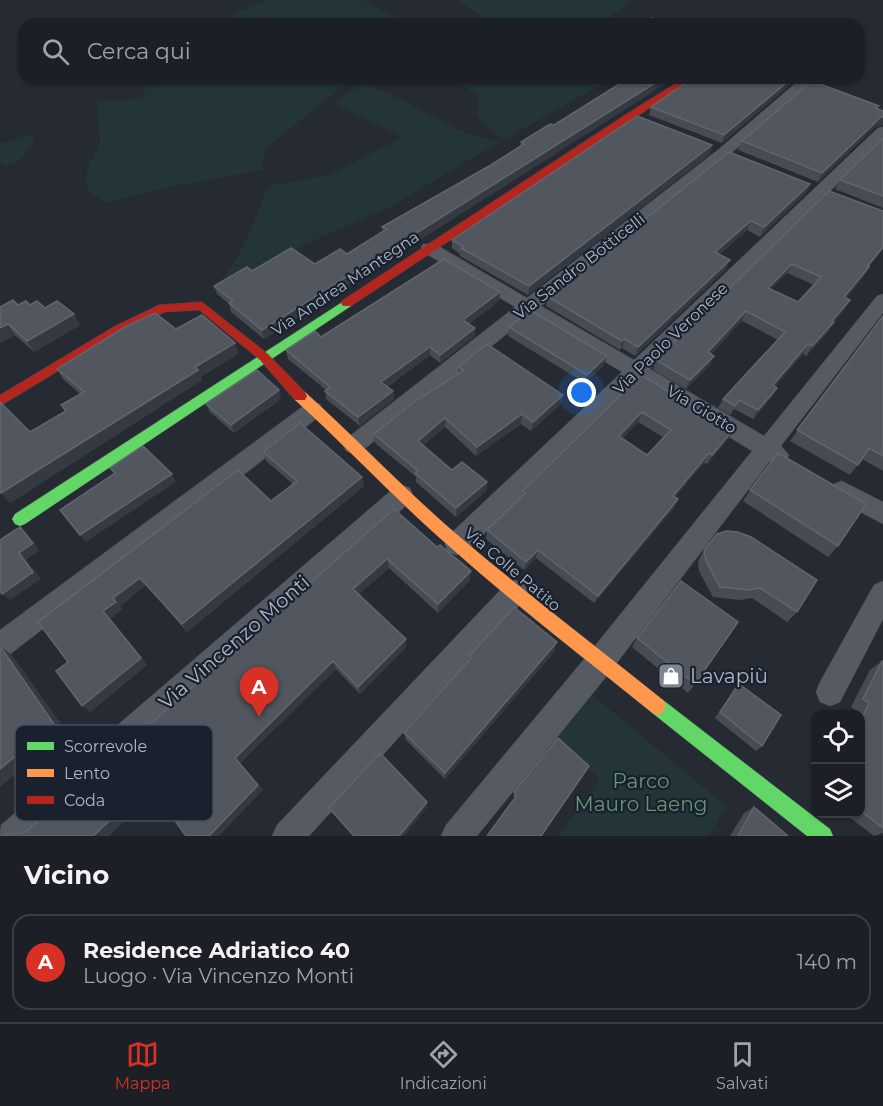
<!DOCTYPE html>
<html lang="it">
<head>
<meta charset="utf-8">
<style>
  body { margin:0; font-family:Montserrat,sans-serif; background:#292d32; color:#f1f3f6 }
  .controls { position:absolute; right:18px; bottom:18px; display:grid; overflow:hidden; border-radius:12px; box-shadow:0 2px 4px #0004 }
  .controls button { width:54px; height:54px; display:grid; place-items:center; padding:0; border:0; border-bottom:2px solid #3a3e43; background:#1c2026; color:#f1f3f6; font:30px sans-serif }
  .you { position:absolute; left:582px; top:393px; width:21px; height:21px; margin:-15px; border:4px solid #fff; border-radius:50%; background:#1a73e8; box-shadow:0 0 0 9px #1a73e833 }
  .badge { display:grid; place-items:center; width:39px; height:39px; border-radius:50%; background:#d93025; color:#fff; font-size:20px; font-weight:700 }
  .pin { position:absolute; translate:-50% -50px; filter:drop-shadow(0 2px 3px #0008) }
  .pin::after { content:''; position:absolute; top:32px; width:21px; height:18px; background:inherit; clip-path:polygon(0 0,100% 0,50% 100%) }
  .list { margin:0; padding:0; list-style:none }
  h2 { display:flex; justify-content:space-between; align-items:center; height:78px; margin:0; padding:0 24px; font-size:26px }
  h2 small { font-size:20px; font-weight:400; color:#a0a3a7 }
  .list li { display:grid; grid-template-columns:39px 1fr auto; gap:18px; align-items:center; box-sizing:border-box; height:96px; margin:0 12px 12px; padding:0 12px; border:2px solid #3a3e43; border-radius:18px }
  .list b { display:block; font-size:22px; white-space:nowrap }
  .list p { margin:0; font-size:20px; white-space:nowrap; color:#a0a3a7 }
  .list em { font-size:20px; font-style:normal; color:#a0a3a7 }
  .icon { flex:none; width:33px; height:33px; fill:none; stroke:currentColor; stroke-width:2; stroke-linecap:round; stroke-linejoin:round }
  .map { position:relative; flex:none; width:883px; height:836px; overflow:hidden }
  .search { position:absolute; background:#1c2026; box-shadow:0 2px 4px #0004; left:18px; right:18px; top:18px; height:66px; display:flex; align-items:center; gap:15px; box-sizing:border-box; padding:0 21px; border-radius:18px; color:#a0a3a7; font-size:22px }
  .sheet { height:186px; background:#1c2026 }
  nav { display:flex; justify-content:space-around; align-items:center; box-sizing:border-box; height:84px; border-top:2px solid #3a3e43; background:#1c2026; font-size:16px; color:#a0a3a7 }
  nav a { display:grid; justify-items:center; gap:3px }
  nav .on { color:#d93025 }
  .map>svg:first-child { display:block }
</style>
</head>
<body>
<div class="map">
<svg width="883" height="836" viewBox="0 0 883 836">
  <rect width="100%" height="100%" fill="#262b33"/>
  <path fill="#233539" d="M269,0H363L407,24H236L231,21L233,14Z
    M458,0H629V4L607,18L591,24H497L476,13Z
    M191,78H352L265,149L262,170L174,186L105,203L89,191L86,184L88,167L100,145L97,101L142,99L145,86H159Z
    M431,78H612L506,139L489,129L478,117V94L468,90L464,85Z
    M361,84C410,95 450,137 501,141L392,206L301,246L208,295C242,261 251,229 268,186L330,175L403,137L335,103Z
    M28,134L35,138C26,153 22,163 5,166L0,162V143H6Z
    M585,689L726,806L709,836H559L599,778L550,734Z"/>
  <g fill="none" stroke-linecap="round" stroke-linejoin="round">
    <path stroke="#32425d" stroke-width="4" d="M652,19L668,24"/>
    <defs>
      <path id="street" d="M802,81L807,82L808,85L807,88L729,155L541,306L634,360L878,128L883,127V139L650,369L764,436L877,296L883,294V313L781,446L789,455L786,461L778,464L770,461L610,672L477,836H441L446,825L590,652L752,451L638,381L466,552L457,555L448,552L445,544L448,536L622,372L529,316L362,451L354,454L346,451L343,445L346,439L515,307L423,252L421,248L423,244H435L527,298L719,149L797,82Z
        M313,402L320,404L323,410L320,416L9,655L0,659V630L306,404Z
        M842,481L883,502V524L834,498L831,491L834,484Z
        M402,485L410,488L413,495L410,502L36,836H0L1,825L394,488Z
        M515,580L524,584L528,592L524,600L309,836H272L277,825L506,584Z
        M883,581V619L840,702L830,706L820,702L816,692L820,682L874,585Z"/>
      <path id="fast" d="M347,299L351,300L353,303L351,306L25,524L20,526L15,524L12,519L15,514Z
        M657,697L663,700L830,829L833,836H807L651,712L648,706L651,700Z"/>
      <path id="slow" d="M300,391L305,392C358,440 407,492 461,538C527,594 596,646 663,700L666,706L663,712L657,715L651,712C584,658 515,605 450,547C396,500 348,448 295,400L293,396L295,392Z"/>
      <path id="jam" d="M685,78H695L351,306H343L341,303L343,300L628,113Z
        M202,302L268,354L305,392L307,396L305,400H295L260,360L199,310L165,312L123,332L0,406V395L115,326L159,305Z"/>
    </defs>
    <use href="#street" stroke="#44474e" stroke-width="1"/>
    <use href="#fast" stroke="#44474e" stroke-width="1"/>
    <use href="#slow" stroke="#44474e" stroke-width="1"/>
    <use href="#jam" stroke="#44474e" stroke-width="1"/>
    <use href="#street" fill="#565a62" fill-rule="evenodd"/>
    <use href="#fast" fill="#63d668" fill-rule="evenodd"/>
    <use href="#slow" fill="#ff974d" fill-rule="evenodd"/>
    <use href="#jam" fill="#b3261e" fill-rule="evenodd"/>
  </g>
  <path fill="#474b53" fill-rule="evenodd" d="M629,78H674L264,339L231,312L229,304L217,294L214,286L252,271L315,264L347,254L383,232L382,227L491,165L520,146L521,142L554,125Z
    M791,84L722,143L649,115L651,107Z
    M877,109L883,111V125L876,126L818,182L738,150L742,141Z
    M883,138V208L835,189L840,180Z
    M710,154L528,295L460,256V254L452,248V240Z
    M810,184L806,193L760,237L747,230L719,255L726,269L635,356L622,348L620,350L546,306L548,297Z
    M829,191L883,211V249L868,267L863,277L846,298L845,309L833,322L828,332L806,356L803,354L775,386L777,388L772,397L753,419L734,409L730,415L718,408L723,399L778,340L742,321L711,354L710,365L686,389L653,370L656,360ZM787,273L814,285L798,302L771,289Z
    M499,301L469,324L475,328V336L440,363L430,355L387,387L393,391L394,399L360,426L326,399L325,391L326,390L288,359L286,350L321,337Z
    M18,305H30L74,314L80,325L34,352L15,335L0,343V307Z
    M883,316V471L862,459L850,475L790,441Z
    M509,327L604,365L585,383L508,336Z
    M176,329L235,343L238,354L200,377L202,380L10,503L30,432L65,411L61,405L80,394L63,379L57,369Z
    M458,367L561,404L531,431L521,424L476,456L445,427L423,445L452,470L487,482L486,491L456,517L416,482V477L375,443L374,434L458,374Z
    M641,375L733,430L728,439L707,464L704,463L675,497L678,499L674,508L594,603L536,558L524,570L486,539L487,530L522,496L523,491ZM638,422L663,437L647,455L622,439Z
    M281,399L234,433L210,412L206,404Z
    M263,452L364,486L187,632L146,585L120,606L122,609L110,619L147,665L90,712L68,662L38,622L271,501L293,484L266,461Z
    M750,490L838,546L828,557L743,501Z
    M394,509L437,547L470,580L438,613L389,568L359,594L406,639V647L360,694L336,669L240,763L263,790H152L148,794Z
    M704,550L797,612L787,622L752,598L740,600L713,597L699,571L698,561Z
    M637,638L695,684L688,693L632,647Z
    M554,652L445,779L406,740L404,733L468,661L469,656Z
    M882,661L883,662V833L874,836L844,813H861V714H855L857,711L851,707L870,670Z
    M739,684L762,746L756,751L715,718L734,689Z
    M558,738L515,798L513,796L514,792Z
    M754,807L788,836H730L744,813Z"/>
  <path fill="#353941" d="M663,78H674L264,339L262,330Z
    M792,78H794L791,84L722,143L724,135Z
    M881,117H883V125L876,126L818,182L822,173Z
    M712,145L710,154L528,295L529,286Z
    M810,184L806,193L760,237L764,227Z
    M751,221L747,230L711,262L715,252Z
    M883,247V249L861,276L867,267Z
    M730,260L726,269L635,356L638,347Z
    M792,264L787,273L764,297L768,288Z
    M869,267L863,277L839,306L844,297Z
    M500,292L499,301L463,329V320Z
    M850,300L845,309L827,329L834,322L828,332L806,356L812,346Z
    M746,311L742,321L704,361L708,352Z
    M74,314L80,325L34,352L27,341Z
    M8,324L15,335L0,343V328Z
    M475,328V336L440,363V355Z
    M625,339L622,348L620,350L622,341Z
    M235,343L238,354L200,377L202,380L10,503L1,493L195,367Z
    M808,344L803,354L768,394L773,385Z
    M430,347V355L382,390L381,382Z
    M607,356L604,365L585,383L587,375Z
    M714,356L710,365L686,389L690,380Z
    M777,388L772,397L753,419L758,410Z
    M279,390L281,399L234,433L231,425Z
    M393,391L394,399L360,426L358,417Z
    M563,395L561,404L531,431L533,422Z
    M642,412L638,422L615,446L619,436Z
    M522,414L521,424L476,456L477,447Z
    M445,418V427L418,450V441Z
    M733,430L728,439L707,464L712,455Z
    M709,453L704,463L668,505L673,496Z
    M172,474L176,482L86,542L80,535Z
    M362,477L364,486L187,632L182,624Z
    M487,482L486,491L456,517V508Z
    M678,499L674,508L594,603L598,596Z
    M20,527L40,550L26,560L41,579L10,600L2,594L19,553Z
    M538,550L536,558L524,570L526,562Z
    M387,559L389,568L355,598L353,589Z
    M471,571L470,580L438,613V604Z
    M140,578L146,585L120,606L113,598Z
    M116,602L122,609L110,619L147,665L90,712L82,706L103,611Z
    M406,639V647L360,694L358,687Z
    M557,642L554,652L445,779V773Z
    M0,646L12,655L66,731L0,787Z
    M333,661L336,669L240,763L263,790L219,836H209L235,758Z
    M89,776L100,782L126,820L109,836H93Z
    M147,782L155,788L148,794L140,789Z
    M427,802V807L404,836H399Z"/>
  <path fill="#52575f" stroke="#60666f" stroke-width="1.5" fill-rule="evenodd" d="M629,78H663L262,330L229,303L233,301L214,286L247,267L252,271L291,248L315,264L340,249L347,254L387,229L382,227L491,165L524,144L521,142L550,124L554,125Z
    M693,78H792L724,135L651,107Z
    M812,81L879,106L876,108L883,111V117H881L822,173L742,141Z
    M637,116L712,145L529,286L461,248L463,246L452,240Z
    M883,138V196L840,180Z
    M729,152L810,184L764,227L751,221L715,252L730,260L638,347L625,339L622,341L548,297Z
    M829,191L883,211V247L867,267H869L844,297L850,300L832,321L834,322L812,346L808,344L773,385L777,388L758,410L739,400L735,406L723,399L785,332L746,311L708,352L714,356L690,380L656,360ZM792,264L821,277L798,302L768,288Z
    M444,259L500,292L463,320L475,328L440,355L430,347L381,382L393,391L358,417L325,391L330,387L286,350L315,331L321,337Z
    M13,300L18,305L26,301L30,305L37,301L45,308L57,301L74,314L27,341L8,324L0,328V307Z
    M530,310L607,356L587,375L509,327Z
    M155,313L176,329L202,315L235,343L195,367L198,370L1,493L0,492V402L30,432L66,411L61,405L84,392L57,369L125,327Z
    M883,316V456L869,448L858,465L797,430Z
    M487,344L563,395L533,422L522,414L477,447L445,418L418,441L452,470L462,462L487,482L456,508L415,473L418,471L374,434L414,402L464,370L458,367Z
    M257,370L279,390L231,425L206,404Z
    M641,375L733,430L712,455L709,453L673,496L678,499L598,596L538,550L526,562L487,530L525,493L523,491ZM642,412L671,430L647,455L619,436Z
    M300,423L362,477L182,624L140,578L113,598L116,602L103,611L141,658L82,706L56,671L68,662L38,622L238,470L271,501L297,481L263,452Z
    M143,446L172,474L80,535L60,510L115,473L110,468Z
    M778,453L866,504L838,546L750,490Z
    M394,509L437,547L440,545L471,571L438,604L387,559L353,589L406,639L358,687L333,661L235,758L258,785L209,836H186L147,782L140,789L115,755Z
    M20,527L33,543L19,553L33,572L2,594L0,591V540Z
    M726,531L738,532L751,537L817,580L797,612L760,588L748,590L720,587L706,561L704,550L717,534Z
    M681,581L738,622L695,684L637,638Z
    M514,607L557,642L445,773L404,733L471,658L469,656Z
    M0,646L54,724L0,769Z
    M882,661L883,662V828L861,811V720L869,703L863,699Z
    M739,684L781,715L762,746L720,712Z
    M558,738L589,766L541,836H487L517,795L514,792Z
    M380,753L427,802L399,836H354L329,808Z
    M89,776L116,815L93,836H4L6,834L24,833Z
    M754,807L788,836H738Z"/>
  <defs>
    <symbol id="shop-square" viewBox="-11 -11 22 22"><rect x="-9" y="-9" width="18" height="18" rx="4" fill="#7e8593" stroke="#19212e"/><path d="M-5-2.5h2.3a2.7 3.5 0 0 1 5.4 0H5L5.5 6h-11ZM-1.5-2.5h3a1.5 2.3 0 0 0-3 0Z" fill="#fff"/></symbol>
  </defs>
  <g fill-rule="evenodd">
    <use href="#shop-square" x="656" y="661" width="30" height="30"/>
  </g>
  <g text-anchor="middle" stroke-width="4.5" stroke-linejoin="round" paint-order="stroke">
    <g font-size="16" fill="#aeb6c6" stroke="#19212e">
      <text transform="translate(579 266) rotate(-38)" y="6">Via Sandro Botticelli</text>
      <text transform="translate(345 283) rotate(-34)" y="6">Via Andrea Mantegna</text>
      <text transform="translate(670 338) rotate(-44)" y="6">Via Paolo Veronese</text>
      <text transform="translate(702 409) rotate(31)" y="6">Via Giotto</text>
      <text transform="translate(513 569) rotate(40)" y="6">Via Colle Patito</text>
    </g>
    <g font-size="20" fill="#aeb6c6" stroke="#19212e">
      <text transform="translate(234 642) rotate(-41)" y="7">Via Vincenzo Monti</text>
    </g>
    <g font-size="20" fill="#aeb6c6" stroke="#19212e" text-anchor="start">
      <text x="690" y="683">Lavapiù</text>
    </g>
    <g font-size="20" fill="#659773" stroke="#19212e">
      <text x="641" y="788">Parco<tspan x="641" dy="23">Mauro Laeng</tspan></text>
    </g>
  </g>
  <rect x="15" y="725" width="198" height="96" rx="9" fill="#19212e" stroke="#464e5c" stroke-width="1.5"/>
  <rect x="27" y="742" width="27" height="8" fill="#63d668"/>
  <rect x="27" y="769" width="27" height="8" fill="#ff974d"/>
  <rect x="27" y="796" width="27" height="8" fill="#b3261e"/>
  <g font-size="16" fill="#aeb6c6">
    <text x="64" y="752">Scorrevole</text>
    <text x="64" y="779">Lento</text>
    <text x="64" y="806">Coda</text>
  </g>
</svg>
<div class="controls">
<button><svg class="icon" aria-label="locate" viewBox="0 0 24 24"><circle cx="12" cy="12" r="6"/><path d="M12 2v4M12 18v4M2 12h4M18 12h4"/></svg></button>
<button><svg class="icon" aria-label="layers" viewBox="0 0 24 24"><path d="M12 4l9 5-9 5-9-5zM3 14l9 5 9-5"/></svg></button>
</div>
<div class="you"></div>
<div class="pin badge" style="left:259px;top:717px">A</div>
<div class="search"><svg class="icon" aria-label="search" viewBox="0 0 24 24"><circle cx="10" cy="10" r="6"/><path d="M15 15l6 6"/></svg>Cerca qui</div>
</div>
<section class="sheet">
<h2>Vicino<small></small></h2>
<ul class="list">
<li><span class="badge">A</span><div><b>Residence Adriatico 40</b><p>Luogo · Via Vincenzo Monti</p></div><em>140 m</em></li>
</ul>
</section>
<nav>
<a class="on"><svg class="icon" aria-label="map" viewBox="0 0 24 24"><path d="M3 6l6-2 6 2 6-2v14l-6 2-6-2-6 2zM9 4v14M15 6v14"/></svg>Mappa</a>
<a><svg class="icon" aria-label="directions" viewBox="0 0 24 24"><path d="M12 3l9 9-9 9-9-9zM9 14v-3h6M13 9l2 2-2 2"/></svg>Indicazioni</a>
<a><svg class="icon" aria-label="saved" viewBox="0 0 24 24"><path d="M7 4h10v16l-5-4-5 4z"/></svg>Salvati</a>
</nav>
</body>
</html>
